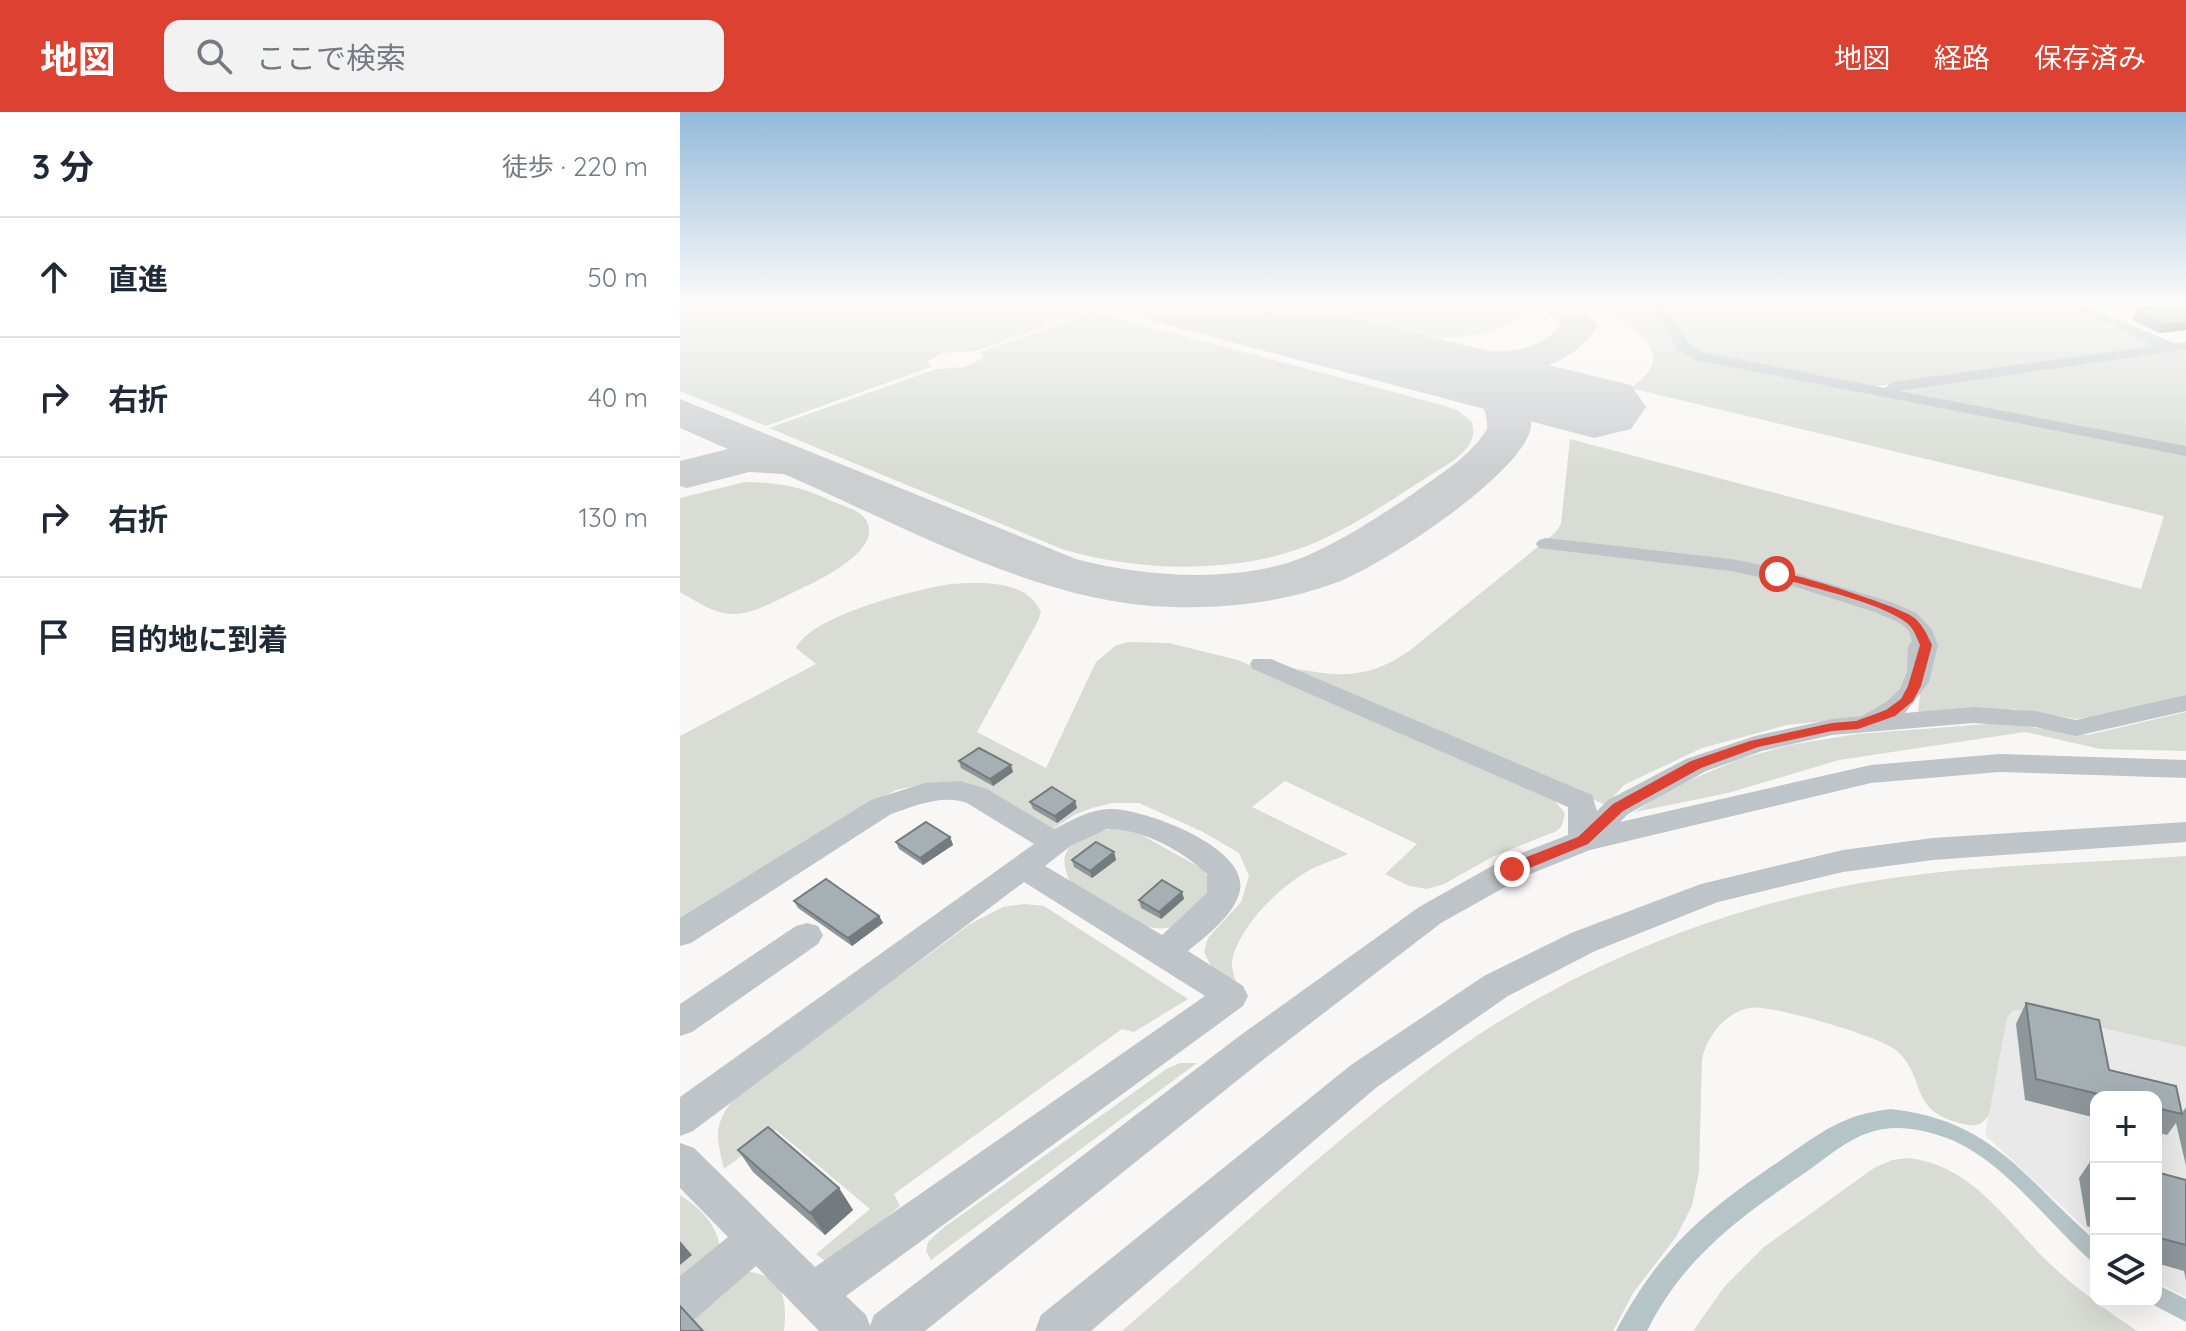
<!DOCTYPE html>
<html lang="ja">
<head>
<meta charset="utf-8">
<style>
  body { margin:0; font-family:Quicksand,"Noto Sans JP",sans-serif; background:#f2f2f3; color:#1f2937 }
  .controls { position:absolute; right:24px; bottom:24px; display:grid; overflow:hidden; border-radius:16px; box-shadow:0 8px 32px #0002 }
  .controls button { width:72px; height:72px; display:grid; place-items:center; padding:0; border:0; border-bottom:2px solid #e0e1e3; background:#fff; color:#1f2937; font:40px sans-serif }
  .stop { position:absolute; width:24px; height:24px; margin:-18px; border:6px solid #dc4131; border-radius:50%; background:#fff }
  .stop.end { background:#dc4131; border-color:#fff; box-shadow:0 2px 8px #0008 }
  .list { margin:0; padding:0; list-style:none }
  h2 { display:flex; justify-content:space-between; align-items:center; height:104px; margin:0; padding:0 32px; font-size:34px }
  h2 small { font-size:26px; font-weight:400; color:#747a83 }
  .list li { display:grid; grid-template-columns:52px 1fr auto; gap:24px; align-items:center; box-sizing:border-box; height:120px; padding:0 32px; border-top:2px solid #e0e1e3 }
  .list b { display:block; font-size:30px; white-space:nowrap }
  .list em { font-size:26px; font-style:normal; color:#747a83 }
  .icon { flex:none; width:44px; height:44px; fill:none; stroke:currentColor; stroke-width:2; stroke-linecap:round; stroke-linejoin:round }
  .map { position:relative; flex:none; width:1506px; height:1219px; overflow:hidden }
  header { display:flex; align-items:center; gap:48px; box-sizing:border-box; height:112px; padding:0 40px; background:#dc4131; color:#fff }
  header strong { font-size:38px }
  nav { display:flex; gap:44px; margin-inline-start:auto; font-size:28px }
  .search { width:560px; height:72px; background:#f2f2f3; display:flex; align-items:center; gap:20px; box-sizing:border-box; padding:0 28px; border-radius:16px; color:#747a83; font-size:30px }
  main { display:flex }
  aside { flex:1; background:#fff }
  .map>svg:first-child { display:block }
</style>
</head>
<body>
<header>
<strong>地図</strong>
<div class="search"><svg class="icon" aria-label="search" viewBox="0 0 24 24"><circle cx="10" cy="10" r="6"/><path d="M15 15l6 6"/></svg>ここで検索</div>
<nav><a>地図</a><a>経路</a><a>保存済み</a></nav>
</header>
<main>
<aside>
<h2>3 分<small>徒歩 · 220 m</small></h2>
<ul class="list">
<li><svg class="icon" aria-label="ahead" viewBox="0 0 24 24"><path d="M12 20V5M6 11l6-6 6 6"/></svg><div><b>直進</b></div><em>50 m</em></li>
<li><svg class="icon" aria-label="right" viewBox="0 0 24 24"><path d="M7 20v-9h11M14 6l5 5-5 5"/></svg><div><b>右折</b></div><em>40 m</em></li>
<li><svg class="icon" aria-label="right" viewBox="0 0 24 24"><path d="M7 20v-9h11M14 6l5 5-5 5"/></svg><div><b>右折</b></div><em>130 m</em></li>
<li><svg class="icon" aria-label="arrive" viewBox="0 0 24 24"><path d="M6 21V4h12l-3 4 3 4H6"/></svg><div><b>目的地に到着</b></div></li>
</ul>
</aside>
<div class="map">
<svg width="1506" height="1219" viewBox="0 0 1506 1219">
  <rect width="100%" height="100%" fill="#f8f7f5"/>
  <path fill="#e8e9e8" d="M1333,898L1346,899L1506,935V1185L1476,1170V985H1416V1126L1305,1023L1327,906Z"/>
  <path fill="#d8dcd4" d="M0,190H377L409,199L296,239L262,241L247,250L251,255L86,314L0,279Z
    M590,190H844L846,192L842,203C784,252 656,206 590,190Z
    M902,190H972L997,235L1506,341V583L1444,600L1397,607L1334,597L1238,600L1240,582H1217L1192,601L1174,606L1107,613L1022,636L944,673L926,693L596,553C651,563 681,572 729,539L875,421L881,412L890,327L1461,477L1484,404L950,276C1011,236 936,207 902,190Z
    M984,190H1283L1305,199L1374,191L1481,236L1189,275L1012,239Z
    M414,200L762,293L777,298L792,310C797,330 787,337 773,349C729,375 688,407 641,428C565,463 460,461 382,437L89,316L256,257L284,255L304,246L300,240Z
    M1506,238V337L1221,279Z
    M65,370C101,371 121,374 154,390C163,394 180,398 186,408C205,439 133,471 114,480C95,489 72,503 50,502C32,501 15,488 0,480V386Z
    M271,472C302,470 346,467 361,500L358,509L297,620L366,656L416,550L435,534L448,530L489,531L558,548L874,688L885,701L882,714L877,719L814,744L764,772L747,777L729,774L705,762L737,732L605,669L572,695L668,742C655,748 640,752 628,759C598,776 559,815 552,849C551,856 555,865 557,873L531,854L524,840L528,826L561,790L569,764L559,741L523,720L459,691H433L412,696L394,703L373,717L246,672L216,678L185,694L0,807V624L136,552L116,536C132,503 237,477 271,472Z
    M1506,600V639L1420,637L1345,620L1159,648L1048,681L955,700L993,675L1060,647L1110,633L1177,622L1321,611L1408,623Z
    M441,716L456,720L523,757L529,767L530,781C522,790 513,802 504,809C468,834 419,789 390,771C387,762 381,748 387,739C397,723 425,717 441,716Z
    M1506,744V935L1347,899L1333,898L1327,906L1309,1003C1302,1013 1295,1015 1283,1012C1226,998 1248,966 1216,938C1201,925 1088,891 1069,896C1045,901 1027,924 1022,947L1019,1060L1012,1094L996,1125L953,1181L933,1219H442C544,1131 643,1037 751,956C877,862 1026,799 1181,771C1288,752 1398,752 1506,744Z
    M344,792L364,794L508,887L454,920L442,917L214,1082L220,1094L150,1153L136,1142L190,1097L96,1018L44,1057C36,1024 33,1013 55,985L290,812L323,795Z
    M500,951H517L251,1148L246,1139L248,1130L263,1116L488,956Z
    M1229,1046C1293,1054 1326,1109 1369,1151C1397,1177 1426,1198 1457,1219H1013L1045,1174L1084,1135L1194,1056L1212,1048Z
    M0,1083C20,1096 38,1113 40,1137L0,1178Z
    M64,1159C102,1163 108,1184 104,1219H0V1206Z"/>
  <path fill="#b5c4c6" d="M1211,997C1315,1009 1344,1067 1416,1129V1153C1371,1115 1328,1053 1274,1029C1250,1019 1217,1011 1191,1020C1168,1027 1148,1044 1129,1058C1062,1104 1004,1144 967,1219H936C980,1136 1025,1099 1101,1048C1142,1020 1161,1003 1211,997Z
    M1476,1172L1506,1187V1210L1466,1189H1476Z"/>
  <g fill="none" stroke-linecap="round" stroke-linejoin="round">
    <path fill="#cbcfd0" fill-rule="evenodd" d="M854,190C885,190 903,183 918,214C893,251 856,261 812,263C830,272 857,295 850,319C836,366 704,452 658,470C605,490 547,497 491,495C358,491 224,414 104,362L69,360L7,376L0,374V349L48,337L0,316V287L396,447C463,465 558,472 624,445C662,429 700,404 734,381C759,363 791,344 807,317C810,277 773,286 756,262L707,254L702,246L707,238C758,225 838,263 881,213Z"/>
    <path fill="#cbcfd0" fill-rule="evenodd" d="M455,190H606L951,273L966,295L951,317L914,326L468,208Z"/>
    <path fill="#bec4c7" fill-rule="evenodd" d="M971,190H985L1009,232L1025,241L1205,276L1212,270L1475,234L1378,190H1397L1494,231L1506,230V238L1220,279L1506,334V344L1015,248L998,238Z
      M866,426L1051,447L1097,456L1211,490L1236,501L1251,516L1258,533L1249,570L1225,601L1293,595L1355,599L1396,608L1506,583V599L1396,624L1355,615L1293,611L1152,623L1082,639L1026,659L948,702L940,710L1191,653L1319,642L1506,648V666L1319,660L1191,671L910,738L843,765L761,811L584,947L245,1219H139L76,1154L15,1207L0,1214V1164L48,1125L0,1076V1031L14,1036L135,1155L525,884L344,770L13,1019L0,1024V985L354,732L287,691C262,682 235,694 211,702L11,831L0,834V806L191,688L245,671L280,669L307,677L374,717C392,708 412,696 433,697C466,698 568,735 560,778C555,803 526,824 508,839L563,874L568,884L563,894L166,1184L186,1203L190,1214L194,1203L558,925L739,795L821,749L888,723V695L573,557L570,552L573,547H591L912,683L917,699L928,688L1006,647L1075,624L1152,607L1182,604L1206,590L1220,577L1227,560L1228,534L1232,529L1229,519L1220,511L1195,500L1093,468L1051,459L859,436L856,432L859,428ZM427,717C461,716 503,739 527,762V781L482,823L365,754L392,733Z
      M1506,710V730L1253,748L1163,760L1038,790L915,839L828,884L697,975L411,1219H355L361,1203L671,953L804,864L891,821L1021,772L1163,738L1253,726Z
      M127,811L138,814L143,823L138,832L12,920L0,924V892L116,814Z"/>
  </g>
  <path fill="#8f979b" d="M1506,190V218L1479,221L1453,208L1456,199L1463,198L1464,195Z
    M279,649L333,660L313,674L281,656Z
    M395,689L397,696L377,711L353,697L350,690Z
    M270,725L273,733L243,753L219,737L216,730Z
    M434,740L436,748L412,766L394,755L392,748Z
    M502,780L504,787L481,807L461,796L459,788Z
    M114,789L199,804L203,811L172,834L118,796Z
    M1346,891L1419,908L1429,958L1496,974L1502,1001L1506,995V1054L1496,1011L1487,1023L1476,1020V985H1416V1006L1345,988L1336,912Z
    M58,1038L159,1076L173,1098L145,1123L73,1060Z
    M1414,1044L1416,1045V1117L1407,1114L1399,1066Z
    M1476,1060L1506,1068V1168L1504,1159L1476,1151Z"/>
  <path fill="#747b7e" d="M1506,210V218L1479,221L1483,213Z
    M331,653L333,660L313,674L310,667Z
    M395,689L397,696L377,711L375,704Z
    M270,725L273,733L243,753L240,746Z
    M434,740L436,748L412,766L410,759Z
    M502,780L504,787L481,807L479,800Z
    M199,804L203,811L172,834L168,826Z
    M159,1076L173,1098L145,1123L130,1101Z
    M0,1129L12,1143L0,1153Z"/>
  <path fill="#a6b0b4" stroke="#747b7e" stroke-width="2" d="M1506,190V210L1483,213L1456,199L1469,197L1464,195Z
    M299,636L331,653L310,667L279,649Z
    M372,675L395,689L375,704L350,690Z
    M246,710L270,725L240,746L216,730Z
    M416,730L434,740L410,759L392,748Z
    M146,767L199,804L168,826L114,789Z
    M482,768L502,780L479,800L459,788Z
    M1346,891L1419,908L1429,958L1496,974L1502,1002L1476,996V985H1430L1356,967Z
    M88,1015L159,1076L130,1101L58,1038Z
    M1476,1060L1506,1068V1133L1476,1125Z
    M0,1194L23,1219H0Z"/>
  <linearGradient id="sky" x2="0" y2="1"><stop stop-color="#93bada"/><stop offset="0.53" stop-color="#fcfbfa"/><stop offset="1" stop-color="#fcfbfa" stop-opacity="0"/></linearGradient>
  <rect width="1506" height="361" fill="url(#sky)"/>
  <path fill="#dc4131" d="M1094,460C1111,459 1213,493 1230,503C1242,510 1246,521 1252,533L1241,574L1233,589L1215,604L1178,617L1152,619L1078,635L1021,656L943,699L908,732L837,761H826V753L898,725L933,692L1011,649L1070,629L1152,611L1176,609L1206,598L1221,587L1228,574L1240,533C1236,524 1234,517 1227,511C1200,490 1128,475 1094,464Z"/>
</svg>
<div class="controls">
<button>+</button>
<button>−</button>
<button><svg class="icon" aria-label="layers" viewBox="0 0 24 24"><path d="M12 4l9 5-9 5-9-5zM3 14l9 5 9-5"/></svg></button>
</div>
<div class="stop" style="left:1097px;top:462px"></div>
<div class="stop end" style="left:832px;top:757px"></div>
</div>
</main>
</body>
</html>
